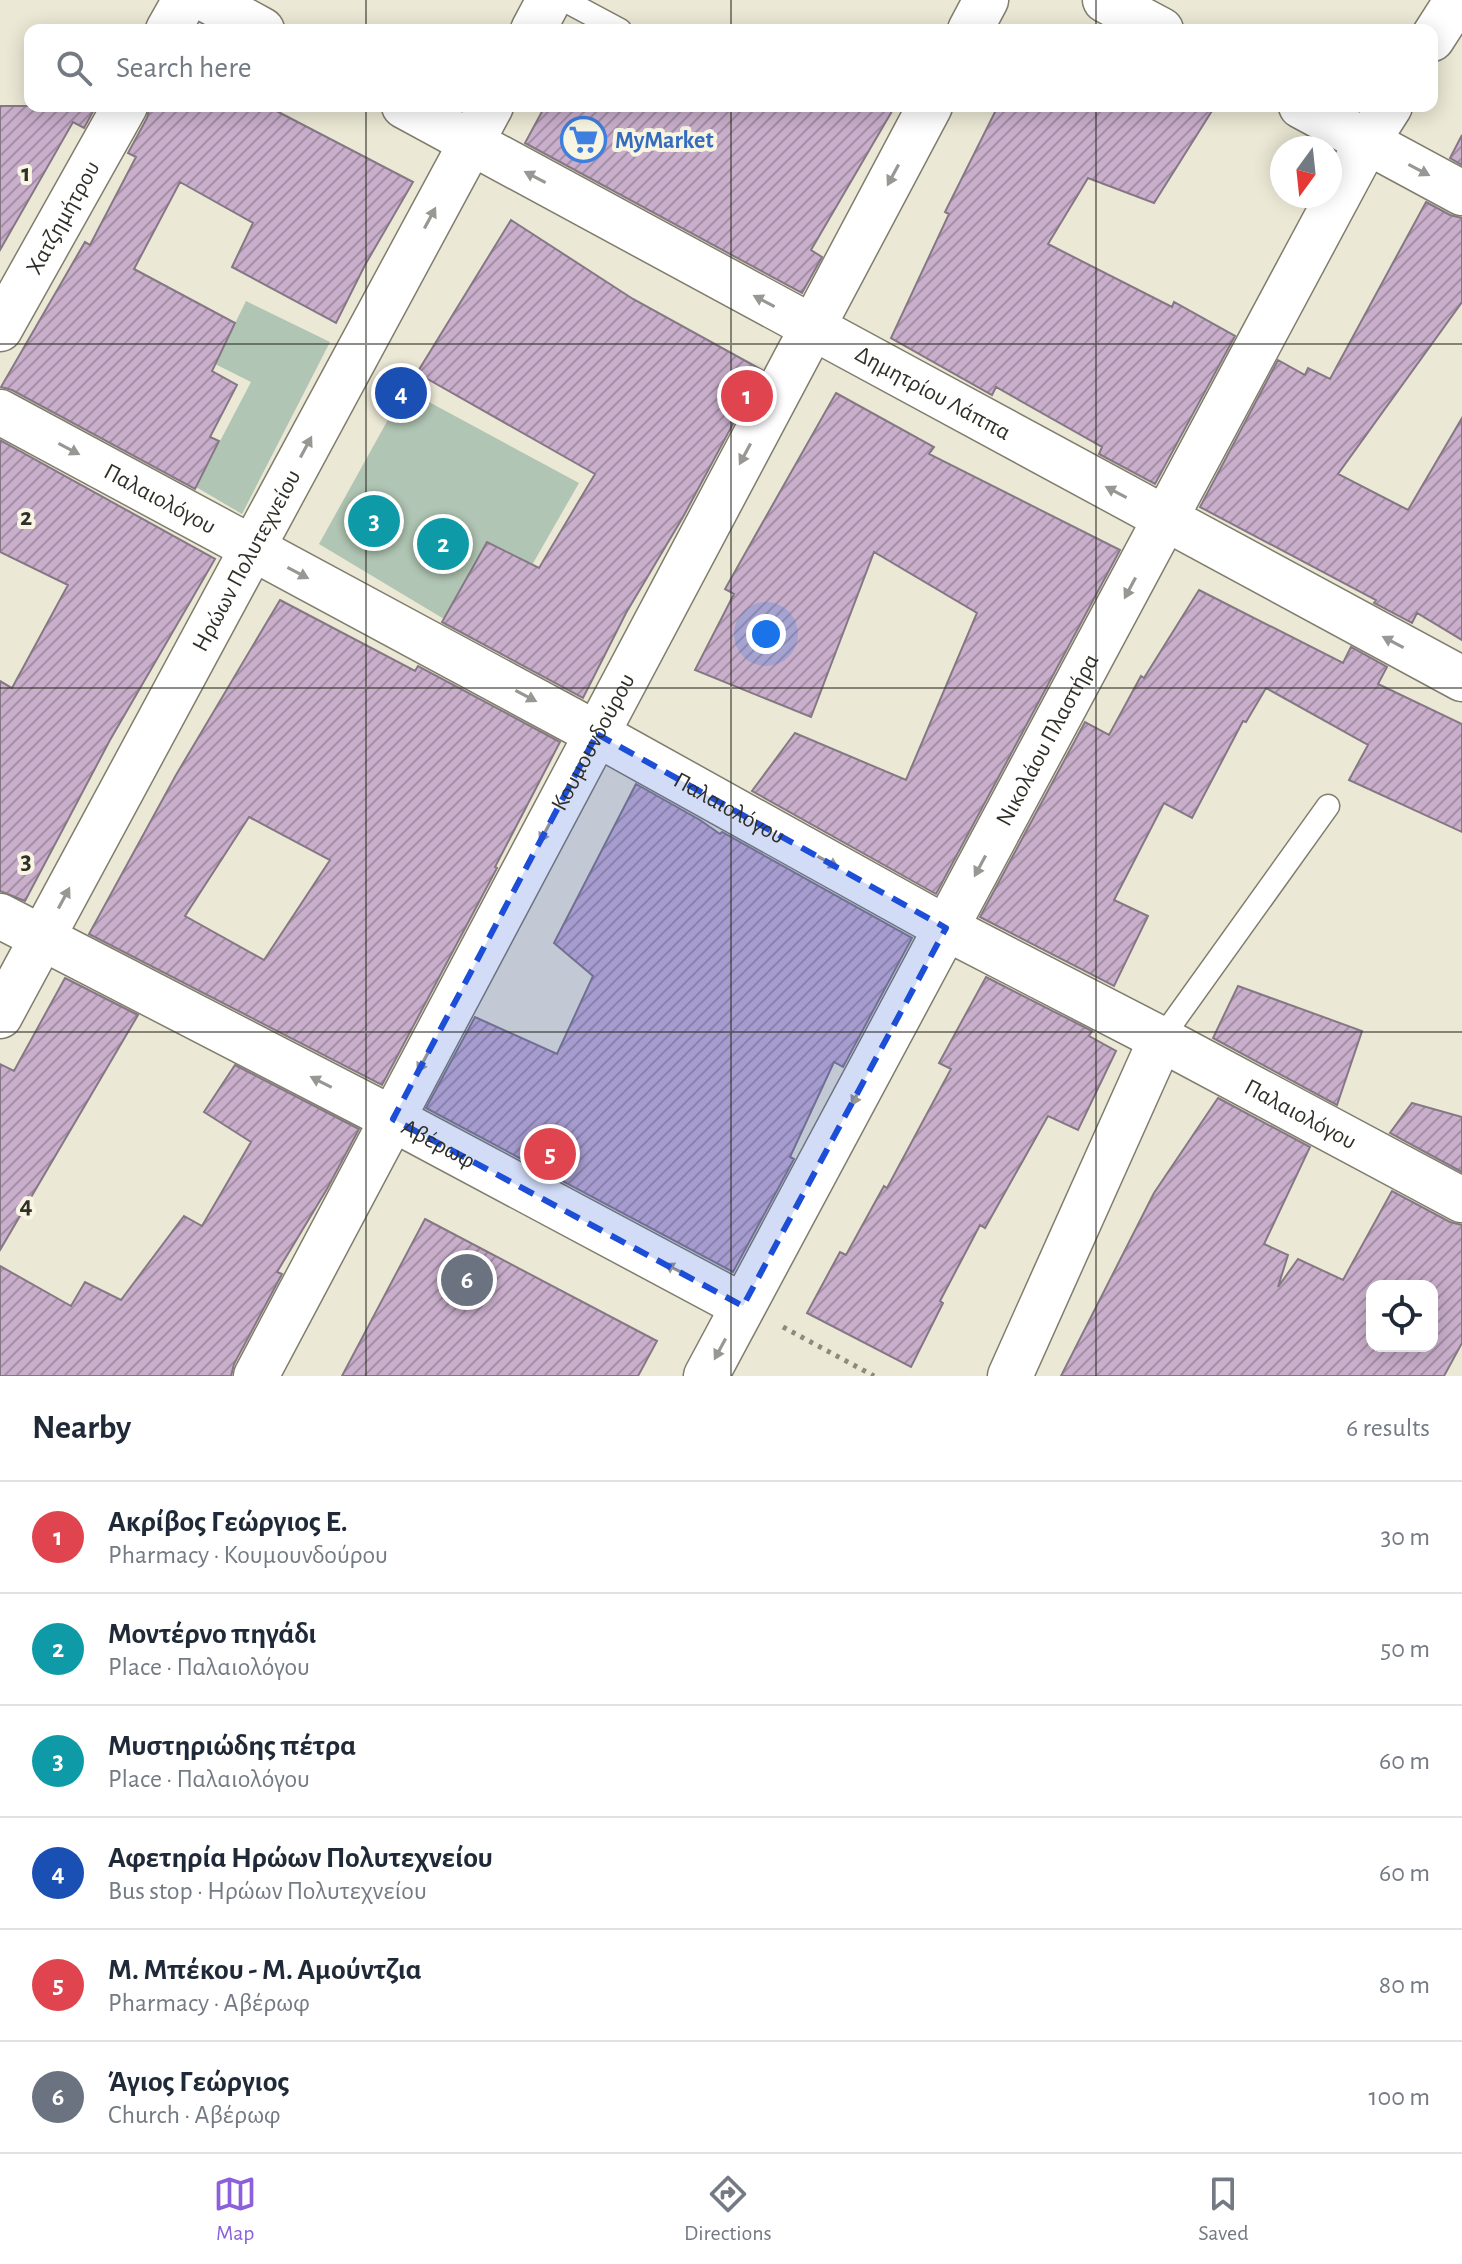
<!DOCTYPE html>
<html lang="en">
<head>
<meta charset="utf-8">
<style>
  body { margin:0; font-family:"Alegreya Sans",sans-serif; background:#f2f2f3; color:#1f2937 }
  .controls { position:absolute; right:24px; bottom:24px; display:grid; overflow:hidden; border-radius:16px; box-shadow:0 4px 20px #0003 }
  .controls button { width:72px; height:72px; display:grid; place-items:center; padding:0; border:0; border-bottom:2px solid #e0e1e3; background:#fff; color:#1f2937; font:40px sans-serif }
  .compass { position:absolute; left:1270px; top:136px; width:72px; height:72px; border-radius:50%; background:#fff; box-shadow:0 4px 20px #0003; rotate:195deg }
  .you { position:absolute; left:766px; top:634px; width:28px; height:28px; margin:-20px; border:6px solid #fff; border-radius:50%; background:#1a73e8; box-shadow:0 0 0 12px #1a73e833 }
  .badge { display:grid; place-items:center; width:52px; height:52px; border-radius:50%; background:#8b60da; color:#fff; font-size:26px; font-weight:700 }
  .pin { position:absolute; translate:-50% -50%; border:4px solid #fff; box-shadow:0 2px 8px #0006 }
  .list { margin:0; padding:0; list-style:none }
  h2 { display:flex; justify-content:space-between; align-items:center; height:104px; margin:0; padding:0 32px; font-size:34px }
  h2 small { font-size:26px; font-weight:400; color:#747a83 }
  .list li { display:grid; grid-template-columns:52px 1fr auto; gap:24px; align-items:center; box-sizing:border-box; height:112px; padding:0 32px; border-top:2px solid #e0e1e3 }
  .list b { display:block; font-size:30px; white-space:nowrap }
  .list p { margin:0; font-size:26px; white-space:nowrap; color:#747a83 }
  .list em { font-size:26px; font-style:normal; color:#747a83 }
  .icon { flex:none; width:44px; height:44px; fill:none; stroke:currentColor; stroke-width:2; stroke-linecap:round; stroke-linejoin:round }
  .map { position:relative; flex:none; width:1462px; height:1376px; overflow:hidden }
  .search { position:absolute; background:#fff; box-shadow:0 4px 20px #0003; left:24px; right:24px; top:24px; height:88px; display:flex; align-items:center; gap:20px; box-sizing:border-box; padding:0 28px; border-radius:16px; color:#747a83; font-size:30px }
  .sheet { height:776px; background:#fff }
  nav { display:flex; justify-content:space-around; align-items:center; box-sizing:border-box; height:112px; border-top:2px solid #e0e1e3; background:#fff; font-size:22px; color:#747a83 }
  nav a { display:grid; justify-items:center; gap:4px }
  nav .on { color:#8b60da }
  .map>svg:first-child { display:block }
</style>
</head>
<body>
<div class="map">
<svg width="1462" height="1376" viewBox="0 0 1462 1376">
  <defs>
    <pattern id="building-hatch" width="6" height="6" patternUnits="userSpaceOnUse" patternTransform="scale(2)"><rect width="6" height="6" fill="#caafcc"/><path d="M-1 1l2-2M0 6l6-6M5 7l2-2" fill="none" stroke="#a48fa6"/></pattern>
  </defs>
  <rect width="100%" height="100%" fill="#ebe8d5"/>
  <path fill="#b0c5b3" d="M246,301L330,342L242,514L196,487L251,382L215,364Z
    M405,389L579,483L532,565L444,619L319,544Z"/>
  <path fill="url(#building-hatch)" stroke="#857885" stroke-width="2" fill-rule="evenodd" d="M0,106H96L84,128L73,122L0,250Z
    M150,106H267L413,182L365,265L336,323L232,267L253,223L180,182L134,269L235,323L212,371L237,385L210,437L219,441L195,489L12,390L1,387L85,242L90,245L136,157L128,153L147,118Z
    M545,106H895L811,250L822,257L802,293L525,143Z
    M998,106H1215L1154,203L1088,178L1048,244L1172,307L1174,302L1235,336L1155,484L1099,454L1102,447L996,387L992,395L891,338L949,214L945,212Z
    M1462,135V165L1450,158Z
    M1426,202L1450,215L1462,218V302L1338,474L1408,510L1462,418V640L1417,613L1412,623L1374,603L1376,600L1200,507L1278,360L1305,375L1308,368L1330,379Z
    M511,220L633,299L762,370L683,517L626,613L583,698L442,622L487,542L539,568L595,474L417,373Z
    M836,393L934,447L929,454L1120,550L936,894L752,791L795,733L906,780L977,613L874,552L811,717L695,670L734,594L725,589Z
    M0,440L215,559L110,740L25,901L0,891V681L12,688L68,585L0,552Z
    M1199,590L1343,663L1351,647L1387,667L1378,684L1462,724V832L1349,780L1368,745L1266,688L1246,722L1243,721L1192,818L1164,803L1114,900L1148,916L1114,986L980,917L1085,722L1109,735L1141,676L1144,678Z
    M280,600L415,671L418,666L560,742L495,867L497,868L382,1085L89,934L176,775ZM249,817L330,860L264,960L185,916Z
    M636,784L700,820L720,834L722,832L912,938L843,1067L834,1062L790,1157L794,1159L733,1272L426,1108L475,1017L557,1054L593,976L554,943Z
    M986,977L1092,1031L1089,1036L1116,1051L1078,1130L1048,1116L985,1228L980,1225L940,1301L943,1303L911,1367L807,1313L840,1252L846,1255L884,1186L887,1188L951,1069L939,1063Z
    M65,978L138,1015L0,1250V1064L14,1071Z
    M1238,986L1362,1031L1337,1105L1213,1038Z
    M235,1065L359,1129L327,1189L277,1272L282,1274L234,1364L231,1376H0V1266L71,1306L85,1282L121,1300L184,1216L202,1226L251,1142L204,1112Z
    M1218,1098L1310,1147L1264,1244L1288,1255L1278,1287L1298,1259L1343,1280L1392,1191L1450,1222L1462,1225V1343L1444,1376H1061L1154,1193ZM1372,1286H1432V1346H1372Z
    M1412,1103L1462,1117V1172L1390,1133Z
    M425,1219L657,1341L638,1376H342Z"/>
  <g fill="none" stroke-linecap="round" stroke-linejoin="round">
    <defs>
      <path id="lane" d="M564,0L620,30
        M1161,1039L1328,806"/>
      <g id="street">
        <path d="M1105,0L1161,30"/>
        <path d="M168,30L185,0"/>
        <path d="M1432,39L1457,0"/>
        <path d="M1301,106L1462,193"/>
        <path id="s1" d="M0,329L125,106"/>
        <path id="s2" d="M0,412L597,734L946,928L1161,1039L1462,1200"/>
        <path id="s3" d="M0,916L393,1119L743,1306"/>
        <path id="s4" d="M706,1376L1367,142L1390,106"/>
        <path d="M1010,1376L1161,1039"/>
      </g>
      <g id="secondary">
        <path d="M207,0L262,30"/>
        <path d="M533,30L549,0"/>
        <path d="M970,30L986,0"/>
        <path id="s5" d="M404,106L1462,679"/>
        <path id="s6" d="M0,1016L491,106"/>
        <path id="s7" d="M256,1376L930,106"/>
      </g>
    </defs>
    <use href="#lane" stroke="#807d6d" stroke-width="25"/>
    <use href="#street" stroke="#807d6d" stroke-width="47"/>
    <use href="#secondary" stroke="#807d6d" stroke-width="47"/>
    <path stroke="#8c8a7e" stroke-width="5" stroke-dasharray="4 6" stroke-linecap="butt" d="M783,1327L874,1376"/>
    <use href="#lane" stroke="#fff" stroke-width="22"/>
    <use href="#street" stroke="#fff" stroke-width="44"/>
    <use href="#secondary" stroke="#fff" stroke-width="44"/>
  </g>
  <defs><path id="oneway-solid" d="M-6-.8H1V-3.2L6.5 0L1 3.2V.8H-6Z" transform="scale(2)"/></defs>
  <g fill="#989794">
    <use href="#oneway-solid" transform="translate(1419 170) rotate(28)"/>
    <use href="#oneway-solid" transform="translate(893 175) rotate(118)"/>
    <use href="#oneway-solid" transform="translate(535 177) rotate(-152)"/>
    <use href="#oneway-solid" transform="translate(430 218) rotate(-62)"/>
    <use href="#oneway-solid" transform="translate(764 301) rotate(-152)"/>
    <use href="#oneway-solid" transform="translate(306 447) rotate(-62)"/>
    <use href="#oneway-solid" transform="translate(69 449) rotate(28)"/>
    <use href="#oneway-solid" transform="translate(745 454) rotate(118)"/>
    <use href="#oneway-solid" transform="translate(1116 492) rotate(-152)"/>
    <use href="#oneway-solid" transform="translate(298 573) rotate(28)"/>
    <use href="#oneway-solid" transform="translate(1130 588) rotate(118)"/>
    <use href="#oneway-solid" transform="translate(1393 642) rotate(-152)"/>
    <use href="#oneway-solid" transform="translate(526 696) rotate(28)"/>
    <use href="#oneway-solid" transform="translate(545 832) rotate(118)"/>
    <use href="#oneway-solid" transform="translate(828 862) rotate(29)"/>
    <use href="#oneway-solid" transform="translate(980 866) rotate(118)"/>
    <use href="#oneway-solid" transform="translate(64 898) rotate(-62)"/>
    <use href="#oneway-solid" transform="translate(423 1062) rotate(118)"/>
    <use href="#oneway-solid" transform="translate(321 1082) rotate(-153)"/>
    <use href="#oneway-solid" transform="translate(857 1095) rotate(118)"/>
    <use href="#oneway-solid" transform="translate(675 1269) rotate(-152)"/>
    <use href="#oneway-solid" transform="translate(720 1349) rotate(118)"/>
  </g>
  <path fill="#1d4ed8" fill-opacity="0.2" stroke="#1d4ed8" stroke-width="6" stroke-dasharray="16 10" stroke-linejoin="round" d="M597,734L946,928L743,1306L393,1119Z"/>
  <path fill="none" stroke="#302f28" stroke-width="2" stroke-opacity="0.55" d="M366,0V30M731,0V30M1096,0V30M366,106V1376M731,106V1376M1096,106V1376M0,344H1462M0,688H1462M0,1032H1462"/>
  <defs>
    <symbol id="supermarket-ring" viewBox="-11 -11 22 22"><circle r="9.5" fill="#f8f5e2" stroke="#3f7fe0" stroke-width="1.5"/><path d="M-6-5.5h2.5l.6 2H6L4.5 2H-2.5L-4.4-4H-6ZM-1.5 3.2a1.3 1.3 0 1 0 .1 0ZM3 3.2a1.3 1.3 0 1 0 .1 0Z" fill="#3f7fe0"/></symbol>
  </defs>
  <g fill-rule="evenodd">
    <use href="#supermarket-ring" x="558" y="114" width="51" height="51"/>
  </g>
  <g text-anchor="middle" stroke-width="8" stroke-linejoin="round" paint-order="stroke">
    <g font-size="24" font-weight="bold" fill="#366cbe" stroke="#f8f5e2" text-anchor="start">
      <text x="615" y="148">MyMarket</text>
    </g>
    <g font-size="24" fill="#302f28" stroke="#f8f5e2">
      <text dy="8" stroke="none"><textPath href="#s1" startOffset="128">Χατζημήτρου</textPath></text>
      <text dy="8" stroke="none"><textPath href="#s5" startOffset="602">Δημητρίου Λάππα</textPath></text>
      <text dy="8" stroke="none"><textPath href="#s2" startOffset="182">Παλαιολόγου</textPath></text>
      <text dy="8" stroke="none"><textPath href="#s6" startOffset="518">Ηρώων Πολυτεχνείου</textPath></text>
      <text dy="8" stroke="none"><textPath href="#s7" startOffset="718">Κουμουνδούρου</textPath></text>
      <text dy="8" stroke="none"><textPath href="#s4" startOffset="722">Νικολάου Πλαστήρα</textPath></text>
      <text dy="8" stroke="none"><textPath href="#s2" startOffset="830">Παλαιολόγου</textPath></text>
      <text dy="8" stroke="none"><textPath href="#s2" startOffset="1478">Παλαιολόγου</textPath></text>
      <text dy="8" stroke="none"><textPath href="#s3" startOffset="494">Αβέρωφ</textPath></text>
    </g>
  </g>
  <g font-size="26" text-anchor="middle" font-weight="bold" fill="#302f28" stroke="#f8f5e2" stroke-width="8" stroke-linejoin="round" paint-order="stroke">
    <text x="26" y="181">1</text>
    <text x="26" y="525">2</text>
    <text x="26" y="869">3</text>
    <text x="26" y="1213">4</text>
  </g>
</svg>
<div class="controls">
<button><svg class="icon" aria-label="locate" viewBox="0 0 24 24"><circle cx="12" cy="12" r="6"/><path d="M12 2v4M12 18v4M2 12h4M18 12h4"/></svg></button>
</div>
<svg class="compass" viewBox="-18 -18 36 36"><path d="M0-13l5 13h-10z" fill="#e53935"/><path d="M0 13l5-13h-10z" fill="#747a83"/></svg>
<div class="you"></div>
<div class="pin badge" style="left:747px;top:396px;background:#e0444e">1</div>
<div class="pin badge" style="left:443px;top:544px;background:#0f9aa8">2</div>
<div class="pin badge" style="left:374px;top:521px;background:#0f9aa8">3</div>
<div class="pin badge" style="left:401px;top:393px;background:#1a4fb4">4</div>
<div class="pin badge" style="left:550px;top:1154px;background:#e0444e">5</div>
<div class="pin badge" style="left:467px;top:1280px;background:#6b7280">6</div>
<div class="search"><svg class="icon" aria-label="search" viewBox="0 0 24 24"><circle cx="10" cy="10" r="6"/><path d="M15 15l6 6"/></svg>Search here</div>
</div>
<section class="sheet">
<h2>Nearby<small>6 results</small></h2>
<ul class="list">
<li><span class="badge" style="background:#e0444e">1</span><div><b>Ακρίβος Γεώργιος Ε.</b><p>Pharmacy · Κουμουνδούρου</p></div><em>30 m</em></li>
<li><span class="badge" style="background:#0f9aa8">2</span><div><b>Μοντέρνο πηγάδι</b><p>Place · Παλαιολόγου</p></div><em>50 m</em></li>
<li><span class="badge" style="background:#0f9aa8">3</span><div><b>Μυστηριώδης πέτρα</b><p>Place · Παλαιολόγου</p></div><em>60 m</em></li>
<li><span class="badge" style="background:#1a4fb4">4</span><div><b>Αφετηρία Ηρώων Πολυτεχνείου</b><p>Bus stop · Ηρώων Πολυτεχνείου</p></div><em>60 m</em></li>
<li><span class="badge" style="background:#e0444e">5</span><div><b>Μ. Μπέκου - Μ. Αμούντζια</b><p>Pharmacy · Αβέρωφ</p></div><em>80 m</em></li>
<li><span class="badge" style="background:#6b7280">6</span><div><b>Άγιος Γεώργιος</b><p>Church · Αβέρωφ</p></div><em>100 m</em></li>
</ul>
</section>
<nav>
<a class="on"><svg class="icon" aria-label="map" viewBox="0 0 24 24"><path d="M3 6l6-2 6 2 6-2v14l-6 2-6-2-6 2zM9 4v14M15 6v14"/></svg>Map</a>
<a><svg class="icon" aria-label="directions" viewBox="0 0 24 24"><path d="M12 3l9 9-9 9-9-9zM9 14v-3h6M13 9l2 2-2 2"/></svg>Directions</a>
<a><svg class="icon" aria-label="saved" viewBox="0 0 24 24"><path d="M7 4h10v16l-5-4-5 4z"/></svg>Saved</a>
</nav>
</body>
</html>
